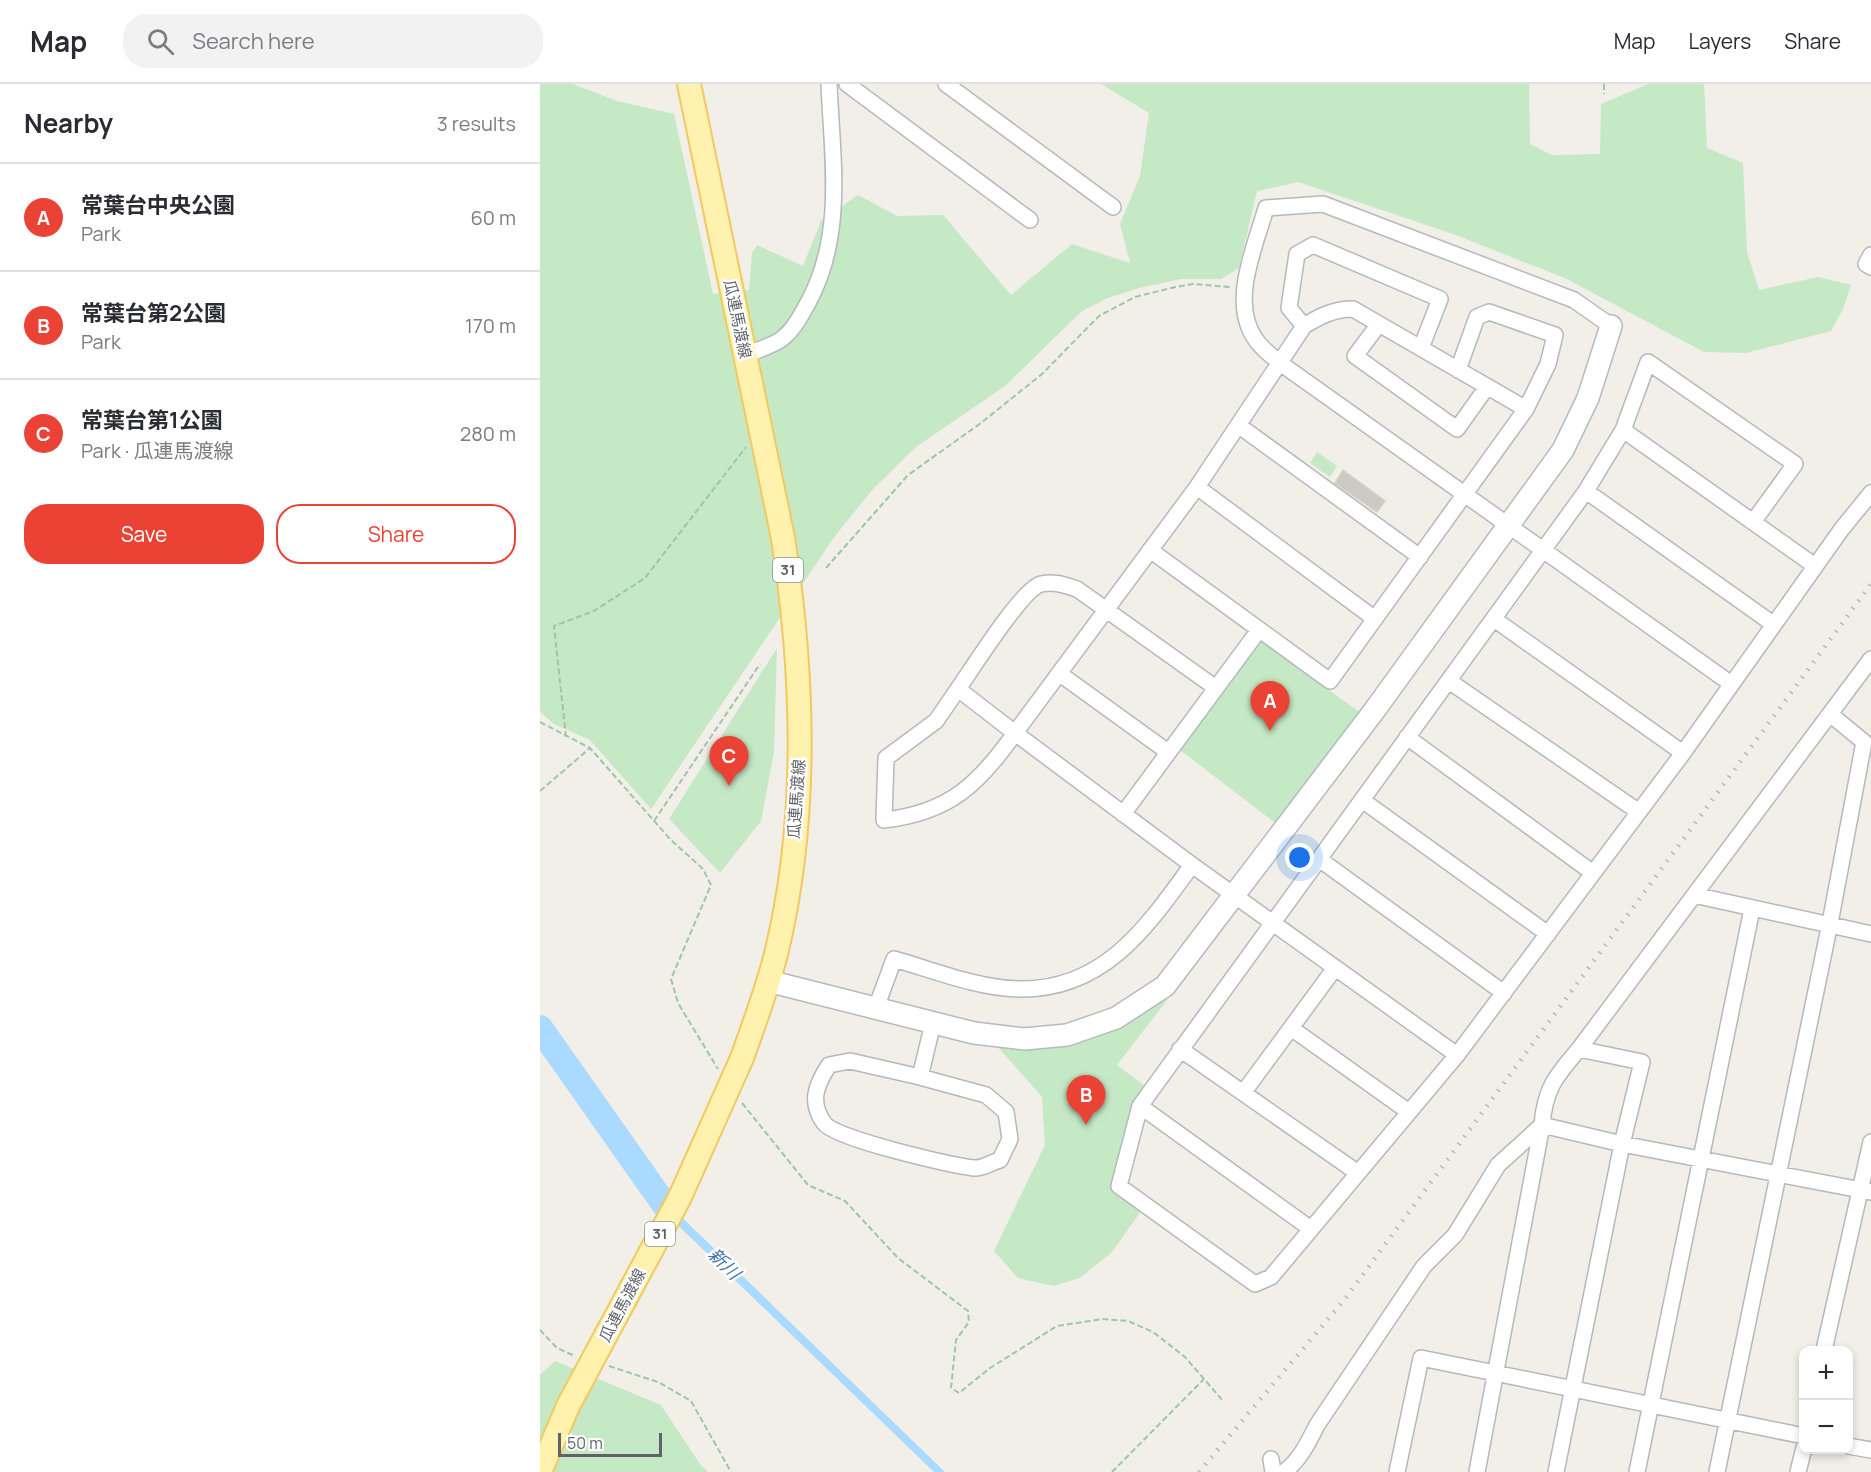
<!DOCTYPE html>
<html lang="en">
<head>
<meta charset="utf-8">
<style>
  body { margin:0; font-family:Manrope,"Noto Sans JP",sans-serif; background:#f2f2f3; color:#2b2b33 }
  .controls { position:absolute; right:18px; bottom:18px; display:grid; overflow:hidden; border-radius:12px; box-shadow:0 3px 9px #0003 }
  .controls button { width:54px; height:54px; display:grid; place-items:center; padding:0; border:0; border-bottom:2px solid #e1e1e2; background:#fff; color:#2b2b33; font:30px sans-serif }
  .scale { position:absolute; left:18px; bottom:15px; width:104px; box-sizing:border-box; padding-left:6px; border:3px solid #5f6368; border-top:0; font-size:16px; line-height:21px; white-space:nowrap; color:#5f6368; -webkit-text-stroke:4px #fff; paint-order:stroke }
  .you { position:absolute; left:760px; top:774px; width:21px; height:21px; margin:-15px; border:4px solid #fff; border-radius:50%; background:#1a73e8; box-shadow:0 0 0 9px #1a73e833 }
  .badge { display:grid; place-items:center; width:39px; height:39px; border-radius:50%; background:#ea4335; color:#fff; font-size:20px; font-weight:700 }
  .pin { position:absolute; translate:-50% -50px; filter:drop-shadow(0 2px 3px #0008) }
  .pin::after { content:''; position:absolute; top:32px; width:21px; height:18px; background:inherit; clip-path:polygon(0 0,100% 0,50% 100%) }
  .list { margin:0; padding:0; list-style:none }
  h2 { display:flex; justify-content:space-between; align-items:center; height:78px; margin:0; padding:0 24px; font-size:26px }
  h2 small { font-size:20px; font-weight:400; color:#7c7c81 }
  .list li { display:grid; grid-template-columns:39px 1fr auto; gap:18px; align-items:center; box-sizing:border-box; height:108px; padding:0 24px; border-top:2px solid #e1e1e2 }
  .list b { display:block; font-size:22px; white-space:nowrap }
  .list p { margin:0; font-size:20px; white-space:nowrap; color:#7c7c81 }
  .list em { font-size:20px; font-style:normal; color:#7c7c81 }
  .actions { display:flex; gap:12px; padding:18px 24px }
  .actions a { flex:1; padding:14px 0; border:2px solid #ea4335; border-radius:24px; text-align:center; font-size:21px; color:#ea4335 }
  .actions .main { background:#ea4335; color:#fff }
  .icon { flex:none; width:33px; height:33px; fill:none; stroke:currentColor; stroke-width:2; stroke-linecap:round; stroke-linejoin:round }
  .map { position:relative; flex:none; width:1331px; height:1388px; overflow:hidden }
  header { display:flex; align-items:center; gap:36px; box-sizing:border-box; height:84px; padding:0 30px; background:#fff; border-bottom:2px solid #e1e1e2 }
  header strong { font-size:28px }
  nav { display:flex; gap:33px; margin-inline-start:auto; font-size:21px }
  .search { width:420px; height:54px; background:#f2f2f3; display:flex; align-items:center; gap:15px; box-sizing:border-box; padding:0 21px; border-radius:24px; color:#7c7c81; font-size:22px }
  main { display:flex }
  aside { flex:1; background:#fff }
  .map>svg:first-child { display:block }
</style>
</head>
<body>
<header>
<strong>Map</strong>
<div class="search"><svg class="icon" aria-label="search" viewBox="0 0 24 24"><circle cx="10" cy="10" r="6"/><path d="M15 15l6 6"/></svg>Search here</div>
<nav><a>Map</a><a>Layers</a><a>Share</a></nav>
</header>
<main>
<aside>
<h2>Nearby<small>3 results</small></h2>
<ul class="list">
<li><span class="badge">A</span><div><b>常葉台中央公園</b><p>Park</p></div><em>60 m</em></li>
<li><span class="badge">B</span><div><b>常葉台第2公園</b><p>Park</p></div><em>170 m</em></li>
<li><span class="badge">C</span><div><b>常葉台第1公園</b><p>Park · 瓜連馬渡線</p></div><em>280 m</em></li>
</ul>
<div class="actions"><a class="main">Save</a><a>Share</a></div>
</aside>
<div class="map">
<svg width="1331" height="1388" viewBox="0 0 1331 1388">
  <rect width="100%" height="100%" fill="#f1efe8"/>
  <path fill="#c5e8c5" d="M0,0H33L77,17L134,30L173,210L209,206L212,169L217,161L263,182L281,137L318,111L357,132L403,131L471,211L532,160L590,179L580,140L600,92L609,29L561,0H989L990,60L1012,71L1060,70L1061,20L1108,0H1164L1167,64L1203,79L1207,168L1219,206L1278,193L1311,201L1303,225L1291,247L1206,269L1164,268L1025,194L913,150L758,98L717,107L699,184L681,195H641L599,204L568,214L542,227L465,302L376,363L333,405L295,452L111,725L50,656L14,640L0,628Z
    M777,368L797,382L790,393L770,379Z
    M720,557L821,629L738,741L640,666Z
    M237,564L234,668L221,737L180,789L129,735Z
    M623,909L627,916L577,981L606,1003L592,1021L572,1104L601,1127L572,1168L540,1194L514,1202L478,1194L454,1167L505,1061L502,1013L456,961L497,965L579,940Z
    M15,1277L121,1321L160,1380L168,1388H0V1291Z"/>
  <path fill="#aadaff" d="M113,1099L127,1119L405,1388H394L121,1125L105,1104Z"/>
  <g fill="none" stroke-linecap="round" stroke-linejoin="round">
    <path stroke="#aadaff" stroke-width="26" d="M0,944L129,1127"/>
  </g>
  <path fill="#cccac5" stroke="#d6d1c6" stroke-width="1.5" d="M803,386L845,417L837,428L795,399Z"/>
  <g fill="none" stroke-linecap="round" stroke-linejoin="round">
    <defs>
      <path id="street" d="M307,0L490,136
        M406,0L573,123
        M1331,171L1326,180L1331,183
        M839,240L815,272L917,345L947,303
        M764,242L749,224L757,170L773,161L900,215L881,264
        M1071,242L1034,216L783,120L726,124C715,163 689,219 716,256C722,265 732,272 740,279L1190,599
        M205,271C217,266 233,262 243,254C255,244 261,231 269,217C305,149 292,74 289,0
        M918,286L937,233L949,228L1015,251L1008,280L986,325
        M698,341L880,473
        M1083,346L1275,482
        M657,403L835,535
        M1046,407L1233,540
        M610,466L790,597L986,325L813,225C794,225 780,232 764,242L657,403L475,649L652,781L917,971
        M954,535L1143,669
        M520,590L628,668
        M909,597L1099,728
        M418,605L396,637L346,674L344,736C409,729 439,700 475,649L418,605C432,585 482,505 501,500C515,497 524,501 537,505L676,604
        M867,653L1053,789
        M822,716L1008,850
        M583,730L719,546
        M779,775L964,909
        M1154,811L1331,850
        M336,924L354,875C393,886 437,904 478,905C564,907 607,843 652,781
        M751,944L869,1028
        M640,965L818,1089
        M380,993L446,1011L466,1028L470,1055L460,1076C452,1078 442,1085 434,1084C411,1081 295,1055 284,1039C269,1018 276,1001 289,981L310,977L380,993L393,939
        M703,1009L795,884
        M600,1022L579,1102L715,1200L731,1193L917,971L1143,669L1301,446L1331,409
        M771,1145L600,1022L1046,407L1083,346L1108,278L1255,380L1213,438
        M1284,1266L1331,1058
        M1308,1362L1331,1366
        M731,1375L733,1388
        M744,1388C760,1376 768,1359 777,1341L884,1182L915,1151L958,1081L1002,1041C1005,1004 1016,992 1039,965L1331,575
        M857,1388L881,1274L1264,1352
        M937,1388L1002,1041L1082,1060L1331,1108
        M1016,1388L1082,1060L1102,978L1039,965
        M1097,1388L1212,825
        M1177,1388L1290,839L1324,658L1290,630
        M1258,1388L1264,1364"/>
      <path id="secondary" d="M228,897L434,949L484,955L527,951L576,934L625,902L834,627L1023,366L1048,314L1071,242"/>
      <path id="primary" d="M149,0L243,454C264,591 269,735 236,870C227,906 214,940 202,974
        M0,1388L28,1322"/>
    </defs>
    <use href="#street" stroke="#b5b8bc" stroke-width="18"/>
    <use href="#secondary" stroke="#b6babf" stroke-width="24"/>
    <use href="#primary" stroke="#f2c960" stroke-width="26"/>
    <path stroke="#9cc7a9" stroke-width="2" stroke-dasharray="6 3" stroke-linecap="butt" d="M1064,0V10
      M286,484L368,391L441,339L502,290L559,232L595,213L631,204L653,200L690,203
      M0,638L50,664L130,755L163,785L171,801L131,895L138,919L178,985
      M26,653L14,542L54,527L105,494L206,363
      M0,707L50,664
      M114,737L220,580
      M202,1019L268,1101L305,1117L358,1174L428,1227L429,1238L416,1256L411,1304L419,1309L450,1284L517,1242L563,1235L588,1237L613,1248L645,1273L684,1318
      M0,1246L17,1264L35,1272
      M69,1282L118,1298L151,1317L191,1388
      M572,1388L664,1295"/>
    <use href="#street" stroke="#fff" stroke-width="15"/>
    <use href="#secondary" stroke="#fff" stroke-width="21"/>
    <use href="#primary" stroke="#fff2af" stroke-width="22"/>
    <path stroke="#b6b7b8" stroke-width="4.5" stroke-dasharray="1.5 8" stroke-linecap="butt" d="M659,1388L805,1215L1331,500"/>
    <defs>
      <path id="primary-bridge" d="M28,1322L140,1113L202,974"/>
    </defs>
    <use href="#primary-bridge" stroke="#f2c960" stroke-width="26" stroke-linecap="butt"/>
    <use href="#primary-bridge" stroke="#fff2af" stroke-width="22"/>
  </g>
  <g text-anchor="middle" stroke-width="5" stroke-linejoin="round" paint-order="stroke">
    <g fill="#fff" stroke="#8f9295" stroke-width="1.5">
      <rect x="233" y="474" width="30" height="24" rx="4.5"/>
      <rect x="105" y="1138" width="30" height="24" rx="4.5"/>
    </g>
    <g font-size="15" font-weight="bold" fill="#5f6368">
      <text x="248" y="491">31</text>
      <text x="120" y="1155">31</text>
    </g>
    <g font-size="16" fill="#5f6368" stroke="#fff">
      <text transform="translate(198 235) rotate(78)" y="6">瓜連馬渡線</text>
      <text transform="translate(256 715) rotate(-86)" y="6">瓜連馬渡線</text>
      <text transform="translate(82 1221) rotate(-62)" y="6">瓜連馬渡線</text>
    </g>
    <g font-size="18" font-style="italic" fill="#4174aa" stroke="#fff">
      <text transform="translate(184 1180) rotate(44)" y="6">新川</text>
    </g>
  </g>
</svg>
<div class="controls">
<button>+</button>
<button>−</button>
</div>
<div class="scale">50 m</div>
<div class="you"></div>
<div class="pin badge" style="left:730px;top:647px">A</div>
<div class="pin badge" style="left:546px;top:1041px">B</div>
<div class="pin badge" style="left:189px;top:702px">C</div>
</div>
</main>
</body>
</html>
